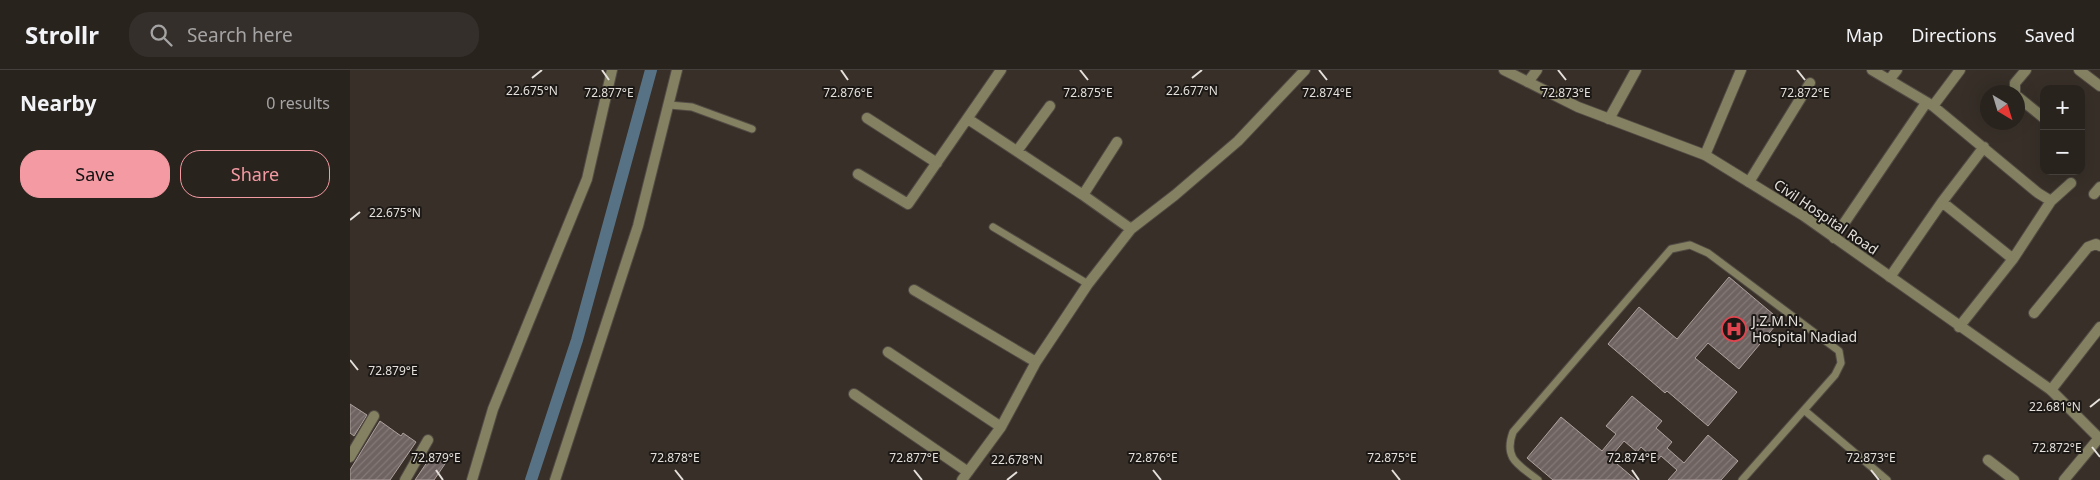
<!DOCTYPE html>
<html lang="en">
<head>
<meta charset="utf-8">
<style>
  body { margin:0; font-family:"Noto Sans",sans-serif; background:#352f2b; color:#f1f3f6 }
  .controls { position:absolute; right:15px; top:15px; display:grid; overflow:hidden; border-radius:10px; box-shadow:0 5px 20px #0002 }
  .controls button { width:45px; height:45px; display:grid; place-items:center; padding:0; border:0; border-bottom:1px solid #45403c; background:#29231e; color:#f1f3f6; font:25px sans-serif }
  .compass { position:absolute; left:1630px; top:15px; width:45px; height:45px; border-radius:50%; background:#29231e; box-shadow:0 5px 20px #0002; rotate:142deg }
  .list { margin:0; padding:0; list-style:none }
  h2 { display:flex; justify-content:space-between; align-items:center; height:65px; margin:0; padding:0 20px; font-size:21px }
  h2 small { font-size:16px; font-weight:400; color:#a5a4a4 }
  .actions { display:flex; gap:10px; padding:15px 20px }
  .actions a { flex:1; padding:11px 0; border:1px solid #f49aa2; border-radius:20px; text-align:center; font-size:18px; color:#f49aa2 }
  .actions .main { background:#f49aa2; color:#111 }
  .icon { flex:none; width:28px; height:28px; fill:none; stroke:currentColor; stroke-width:2; stroke-linecap:round; stroke-linejoin:round }
  .map { position:relative; flex:none; width:1750px; height:410px; overflow:hidden }
  header { display:flex; align-items:center; gap:30px; box-sizing:border-box; height:70px; padding:0 25px; background:#29231e; border-bottom:1px solid #45403c }
  header strong { font-size:24px }
  nav { display:flex; gap:28px; margin-inline-start:auto; font-size:18px }
  .search { width:350px; height:45px; background:#352f2b; display:flex; align-items:center; gap:12px; box-sizing:border-box; padding:0 18px; border-radius:20px; color:#a5a4a4; font-size:19px }
  main { display:flex }
  aside { flex:1; background:#29231e }
  .map>svg:first-child { display:block }
</style>
</head>
<body>
<header>
<strong>Strollr</strong>
<div class="search"><svg class="icon" aria-label="search" viewBox="0 0 24 24"><circle cx="10" cy="10" r="6"/><path d="M15 15l6 6"/></svg>Search here</div>
<nav><a>Map</a><a>Directions</a><a>Saved</a></nav>
</header>
<main>
<aside>
<h2>Nearby<small>0 results</small></h2>
<ul class="list">
</ul>
<div class="actions"><a class="main">Save</a><a>Share</a></div>
</aside>
<div class="map">
<svg width="1750" height="410" viewBox="0 0 1750 410">
  <defs>
    <pattern id="building-hatch" width="6" height="6" patternUnits="userSpaceOnUse" patternTransform="scale(1.25)"><rect width="6" height="6" fill="#6f6361"/><path d="M-1 1l2-2M0 6l6-6M5 7l2-2" fill="none" stroke="#837977"/></pattern>
  </defs>
  <rect width="100%" height="100%" fill="#372f28"/>
  <g fill="none" stroke-linecap="round" stroke-linejoin="round">
    <path stroke="#587285" stroke-width="12" d="M181,410L227,270L301,0"/>
  </g>
  <path fill="url(#building-hatch)" stroke="#aea19e" d="M1379,207L1430,250L1389,299L1358,273L1345,288L1387,322L1358,356L1317,321L1315,323L1258,274L1289,237L1327,269Z
    M1282,326L1312,351L1306,358L1322,372L1317,378L1334,393L1358,365L1388,391L1371,410H1318L1327,400L1311,386L1307,391L1291,377L1287,382L1274,371L1260,388L1286,410H1203L1177,388L1211,347L1252,381L1266,364L1256,356Z
    M0,334L17,345L4,366L0,363Z
    M30,351L51,366L53,363L66,372L40,410H0V400Z
    M84,382L97,391L84,410H65Z"/>
  <g fill="none" stroke-linecap="round" stroke-linejoin="round">
    <defs>
      <path id="service" d="M319,35L342,37L402,59
        M643,157L738,214
        M1454,340L1537,410
        M1188,410C1169,395 1153,389 1163,362L1321,179L1340,175L1358,183L1489,281L1491,293L1485,305L1392,410"/>
      <path id="minor" d="M1522,0L1583,36L1688,123L1701,131
        M1729,0L1750,16
        M1539,10L1547,0
        M1178,12L1187,0
        M1665,22V13L1676,0
        M1668,27L1694,48
        M1583,36L1610,0
        M517,48L587,93
        M618,49L733,125L781,159
        M1259,49L1286,0
        M667,81L700,36
        M1355,85L1391,0
        M508,104L558,134L651,0
        M1399,112L1460,13
        M1744,124L1750,117
        M733,125L767,72
        M1592,132L1663,189
        M1484,168L1576,33
        M1540,207L1592,132L1634,77
        M564,220L686,292
        M1684,243L1738,177L1746,174L1750,176
        M1609,257L1663,189L1701,131L1721,113
        M538,282L651,357
        M1701,320L1750,257
        M504,324L618,402
        M0,387L24,346
        M1638,390L1664,410
        M55,410L78,370
        M122,410L143,339L237,109L262,0
        M205,410L288,156L327,0
        M612,410L651,357L686,292L738,214L781,159L825,125L888,71L955,0
        M1714,410L1749,368"/>
      <path id="tertiary" d="M1154,0L1228,37L1355,85L1454,146L1701,320L1750,369"/>
    </defs>
    <use href="#service" stroke="#534b45" stroke-width="9"/>
    <use href="#minor" stroke="#534b45" stroke-width="12"/>
    <use href="#tertiary" stroke="#534b45" stroke-width="12"/>
    <use href="#service" stroke="#838161" stroke-width="7"/>
    <use href="#minor" stroke="#838161" stroke-width="10"/>
    <use href="#tertiary" stroke="#838161" stroke-width="10"/>
  </g>
  <path fill="none" stroke="#e5e0db" stroke-width="2" d="M252,0L259,10M491,0L498,10M730,0L738,10M969,0L977,10M1208,0L1216,10M1447,0L1455,10M182,8L192,0M842,8L852,0M0,150L10,142M0,290L8,300M1740,337L1750,329M1742,377L1750,387M86,400L93,410M325,400L333,410M564,400L572,410M803,400L811,410M1042,400L1050,410M1282,400L1289,410M1521,400L1529,410M657,410L667,402"/>
  <defs>
    <symbol id="hospital-ring" viewBox="-11 -11 22 22"><circle r="9.5" fill="#1b1815" stroke="#e0444e" stroke-width="1.5"/><path d="M-5-5h3v3.5h4V-5h3V5h-3V1.5h-4V5h-3Z" fill="#e0444e"/></symbol>
  </defs>
  <g fill-rule="evenodd">
    <use href="#hospital-ring" x="1370" y="245" width="28" height="28"/>
  </g>
  <g text-anchor="middle" stroke-width="4" stroke-linejoin="round" paint-order="stroke">
    <g font-size="14" fill="#e5e0db" stroke="#1b1815">
      <text transform="translate(1476 147) rotate(34)" y="5">Civil Hospital Road</text>
    </g>
    <g font-size="14" fill="#e5e0db" stroke="#1b1815" text-anchor="start">
      <text x="1402" y="256">J.Z.M.N.<tspan x="1402" dy="16">Hospital Nadiad</tspan></text>
    </g>
  </g>
  <g font-size="12" text-anchor="middle" fill="#e5e0db" stroke="#1b1815" stroke-width="4" stroke-linejoin="round" paint-order="stroke">
    <text x="182" y="25">22.675°N</text>
    <text x="842" y="25">22.677°N</text>
    <text x="498" y="27">72.876°E</text>
    <text x="1216" y="27">72.873°E</text>
    <text x="1455" y="27">72.872°E</text>
    <text x="259" y="27">72.877°E</text>
    <text x="738" y="27">72.875°E</text>
    <text x="977" y="27">72.874°E</text>
    <text x="45" y="147">22.675°N</text>
    <text x="43" y="305">72.879°E</text>
    <text x="1705" y="341">22.681°N</text>
    <text x="1707" y="382">72.872°E</text>
    <text x="86" y="392">72.879°E</text>
    <text x="325" y="392">72.878°E</text>
    <text x="564" y="392">72.877°E</text>
    <text x="803" y="392">72.876°E</text>
    <text x="1042" y="392">72.875°E</text>
    <text x="1282" y="392">72.874°E</text>
    <text x="1521" y="392">72.873°E</text>
    <text x="667" y="394">22.678°N</text>
  </g>
</svg>
<div class="controls">
<button>+</button>
<button>−</button>
</div>
<svg class="compass" viewBox="-18 -18 36 36"><path d="M0-13l5 13h-10z" fill="#e53935"/><path d="M0 13l5-13h-10z" fill="#a5a4a4"/></svg>
</div>
</main>
</body>
</html>
